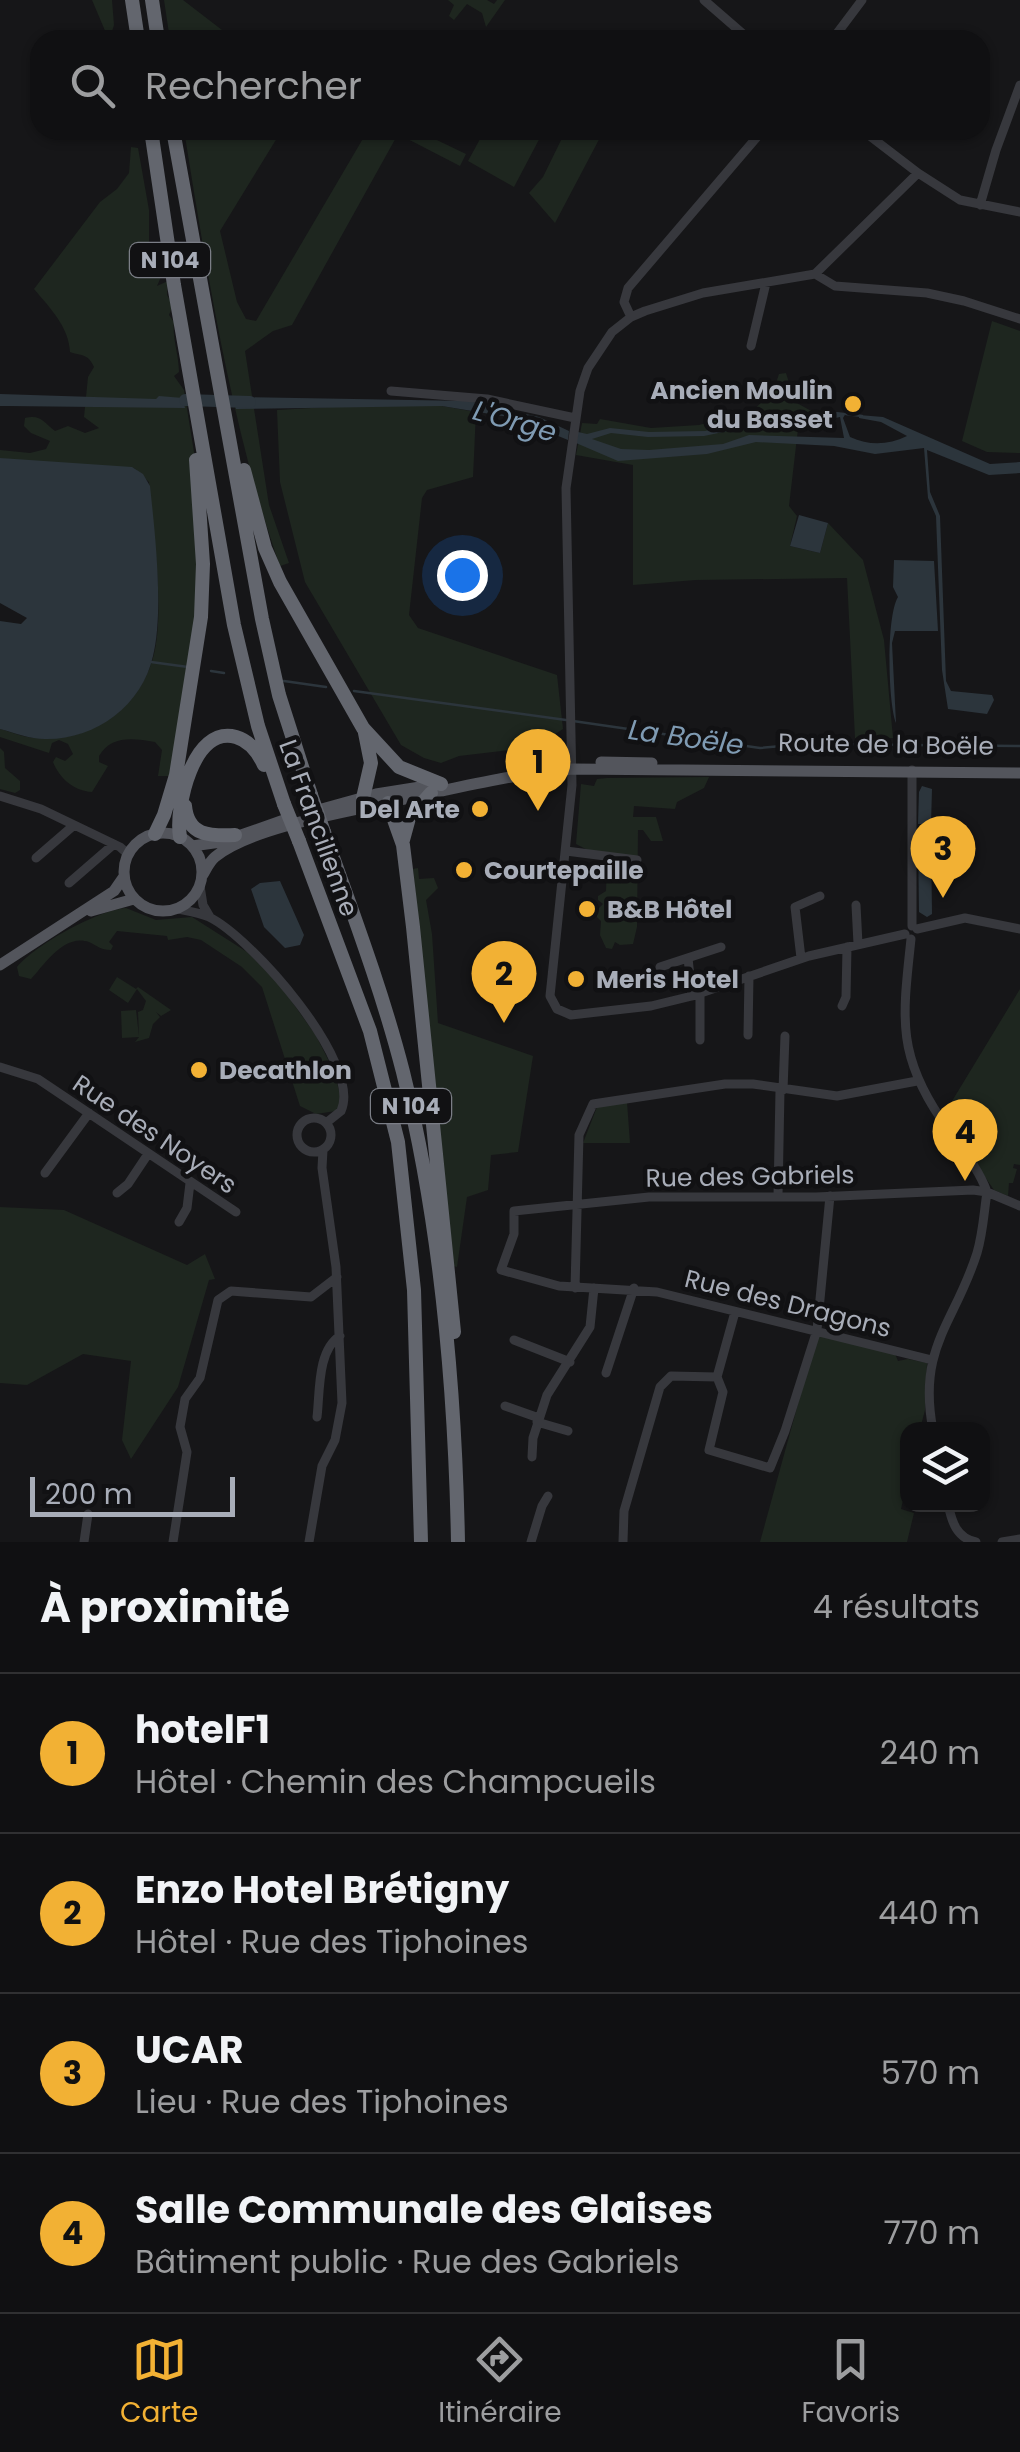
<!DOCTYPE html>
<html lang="fr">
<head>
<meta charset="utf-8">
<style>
  body { margin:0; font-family:Poppins,sans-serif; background:#19191b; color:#f1f3f6 }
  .controls { position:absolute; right:30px; bottom:30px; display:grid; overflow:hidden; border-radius:20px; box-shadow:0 2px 8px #0004 }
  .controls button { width:90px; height:90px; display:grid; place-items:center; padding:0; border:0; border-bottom:2px solid #303032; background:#101012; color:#f1f3f6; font:50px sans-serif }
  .scale { position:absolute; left:30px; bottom:25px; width:205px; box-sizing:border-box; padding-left:10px; border:5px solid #a8adb8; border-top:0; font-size:28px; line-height:35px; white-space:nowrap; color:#a8adb8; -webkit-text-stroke:8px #111113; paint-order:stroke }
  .you { position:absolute; left:462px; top:575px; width:35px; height:35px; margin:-25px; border:8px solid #fff; border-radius:50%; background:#1a73e8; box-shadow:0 0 0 15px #1a73e833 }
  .badge { display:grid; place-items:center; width:65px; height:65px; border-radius:50%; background:#f2b134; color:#111; font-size:32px; font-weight:700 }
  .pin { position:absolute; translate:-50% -82px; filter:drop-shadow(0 2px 5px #0008) }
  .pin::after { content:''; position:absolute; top:52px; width:35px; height:30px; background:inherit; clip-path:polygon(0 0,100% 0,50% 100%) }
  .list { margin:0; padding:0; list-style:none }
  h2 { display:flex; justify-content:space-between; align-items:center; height:130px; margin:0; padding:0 40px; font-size:42px }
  h2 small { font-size:32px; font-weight:400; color:#9c9d9f }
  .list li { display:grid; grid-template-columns:65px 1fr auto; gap:30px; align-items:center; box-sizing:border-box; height:160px; padding:0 40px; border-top:2px solid #303032 }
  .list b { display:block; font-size:38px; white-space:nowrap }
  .list p { margin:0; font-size:32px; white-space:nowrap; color:#9c9d9f }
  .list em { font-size:32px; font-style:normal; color:#9c9d9f }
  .icon { flex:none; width:55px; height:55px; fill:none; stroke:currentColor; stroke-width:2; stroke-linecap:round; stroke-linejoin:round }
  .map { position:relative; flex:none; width:1020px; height:1542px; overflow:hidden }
  .search { position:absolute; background:#101012; box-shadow:0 2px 8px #0004; left:30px; right:30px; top:30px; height:110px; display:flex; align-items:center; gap:25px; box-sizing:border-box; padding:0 35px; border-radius:30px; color:#9c9d9f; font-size:38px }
  .sheet { height:770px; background:#101012 }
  nav { display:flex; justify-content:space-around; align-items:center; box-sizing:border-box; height:140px; border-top:2px solid #303032; background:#101012; font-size:28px; color:#9c9d9f }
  nav a { display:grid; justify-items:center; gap:5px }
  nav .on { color:#f2b134 }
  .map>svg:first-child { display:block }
</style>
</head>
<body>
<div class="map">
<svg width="1020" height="1542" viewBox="0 0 1020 1542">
  <rect width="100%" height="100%" fill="#161618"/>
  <path fill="#1e261f" d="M92,0H112L114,25L111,34L106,33Z
    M164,0H183L235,40H170Z
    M448,0H487L494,4L497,0H505L486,27L482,13L467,4L454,20L449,16L454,5Z
    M184,130H282L220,231L237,302L246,319L256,321L368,130H416L466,154L460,166L398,134L292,325L273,331L245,351L269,505L289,563L280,566C232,431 207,273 184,130Z
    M485,130H544L514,187L468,161Z
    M566,130H604L555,223L529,193L543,177Z
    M131,147L138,148L149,210V245L166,265L157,286L168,281L167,295L173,305L169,315L174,322C172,338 179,355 179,372L174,376L184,390L199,483L200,585L172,776H158L162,750L155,742C133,738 111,735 99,756V762L108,766L92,792C74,791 60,779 53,762L56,757L65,761L73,754L68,744L59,740L52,743L49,753L0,737V729C12,732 25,738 37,738C91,742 138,710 153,658C166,611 152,531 149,482L134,468L9,460L0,458V450L30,453L46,449L50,441L31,433L24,426L25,418C41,414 43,422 55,431L68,426L85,433L99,428L84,417L88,377L94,367C88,353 81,356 70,352C69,327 50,308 34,289L100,202L117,189L129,173Z
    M992,321L1020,331V453L987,452L962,441Z
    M786,373L795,402L815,413L798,429L789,506L797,516L790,546L820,553L828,523L863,560L884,640L893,738H855L847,578L696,580L633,585V465L576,455L582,423L597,424L600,419L651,428L699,425L752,411L773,392L779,374Z
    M363,405L442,406L476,412L473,477L427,490L422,498L409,615L418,628L557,675L563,729L535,747L459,756L441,763L424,758L401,745L305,582L280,482L277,410Z
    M0,748L4,752L5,768L20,781V790L15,793L0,789Z
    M709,777L704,788L677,802L675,809L634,806L633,817H656L663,841H651L643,830H638L637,927L633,944L620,945L615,942L612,949L606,948L600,935L601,921L597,917V910L603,904L598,900V896L606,891L607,860L576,844L581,784L594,786L597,779L607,778Z
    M418,868L419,879L434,878L438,888L426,900L432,934L438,1023L533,1056L518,1152L491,1155L488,1190L467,1197L457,1267L453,1266L413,869Z
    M126,908L156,920L192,917L247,952L277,981L315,1034L334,1071L342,1102L336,1111L316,1114L300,1106L262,987L242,967L201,940L187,937L168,940L167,936L117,931L109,942L113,946L111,950C100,950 98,946 89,942C64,933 44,965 31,979L19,976L17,967C35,945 98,910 126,908Z
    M117,977L136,989L138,987L171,1010L161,1016L156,1012L160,1017L153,1024L149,1038L135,1042L139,1037L122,1038L121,1011L136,1010L139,1036L138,1012L143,1010L146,1001L137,989L128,1003L109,990Z
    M1020,989V1165L1014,1164L1013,1168L1017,1169L1013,1183H1009L1008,1196L994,1190L943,1116Z
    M627,1102L630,1143H583L597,1107Z
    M0,1207L64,1210L187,1265L205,1254L215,1279L209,1280L178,1387L131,1459L122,1440L131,1361L83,1354L27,1385L0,1383Z
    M817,1335L895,1354L898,1361L908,1359L927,1363L925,1410L920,1429L908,1430L907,1482L901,1509L914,1513L907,1542H760Z"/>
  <path fill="#2c353c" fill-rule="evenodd" d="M0,394L156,399L159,396L183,398L185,408L8,406H0Z
    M233,397L469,401L539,417L569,431L568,440L514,418L442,406L236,409Z
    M837,412L846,413L843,418L850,437C870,446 888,445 907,436L881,422L859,418V415L883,417L990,464L1020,462V473L989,475L927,450L930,492L940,516L946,681L951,691L992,695L994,700L987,714L948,709L942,670L936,516L928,498L924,448L875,454L834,446L756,442L707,454L618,461L576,443L578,432L587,434L610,428L649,432L705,431L734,424L788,422ZM840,417L844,438L749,435L723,444L649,450L621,449L592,439L611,433L648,437L704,436L742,428L795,427Z
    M0,458L132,467L143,474L150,486C155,533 164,612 153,656C142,706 95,740 45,739C30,739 15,733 0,729V621L21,624L27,618L0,603Z
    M799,515L828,523L820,553L790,546Z
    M894,560L934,561L938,631H895L892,643L896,723C888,703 886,617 898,597L893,587Z
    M922,786L932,789L931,824H918L919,792Z
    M918,836H931L932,914L927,917L919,912Z
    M280,881L304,935L300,945L285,948L264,927L251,889L260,883Z"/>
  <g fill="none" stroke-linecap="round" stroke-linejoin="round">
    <path stroke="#2c353c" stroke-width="2.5" d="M846,414L862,416
      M756,423L788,422
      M151,662L188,667
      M211,671L224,673
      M284,681L326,687
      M354,691L566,720
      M573,721L760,748L804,744L1020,746"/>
    <path stroke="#2c353c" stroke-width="12" d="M185,400L250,402"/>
    <path stroke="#37383d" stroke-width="9" d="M704,0L750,40
      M832,40L862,0
      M862,130L918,173L960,200L1020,212
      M980,205L996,150L1020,85
      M815,274L835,286L927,293L964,301L1020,319
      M631,317L624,302L628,288L763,130
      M751,346L766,283
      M391,391L487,399L575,418
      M912,770V926
      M0,796L41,809L120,847L128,854
      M566,851L637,860
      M36,858L73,826
      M69,883L114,844
      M200,886L203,905L210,917
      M856,905L858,944
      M178,909C188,911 200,913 209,917C251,937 363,1064 341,1111L326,1123
      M917,929L965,918L1020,929
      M905,934L809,956L692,996L651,1006L571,1015L557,1009L550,996L572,785L566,488L580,391L588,368L612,332L631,317L645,311L703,293L815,274L918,173
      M911,939C903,1015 896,1053 941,1119C956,1142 978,1166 987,1192C984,1212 983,1233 977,1253C955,1323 917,1347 933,1430
      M688,958L692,996
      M801,958L795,907L820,896
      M660,967L721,947
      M842,1006L846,997L847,947
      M748,1035L749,976
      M700,1040V993
      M0,1067L38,1079L236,1212
      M783,1090L785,1036
      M297 1135a17 17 0 1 1 34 0a17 17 0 1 1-34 0Z
      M45,1173L89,1113
      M117,1193L128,1184L148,1154
      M778,1196L780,1090
      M179,1222L187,1208L190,1183
      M575,1288L579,1135L593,1104L725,1084H753L837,1096L917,1081
      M514,1340L570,1362
      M932,1360L657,1292L559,1286L501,1270L514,1234V1211L649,1197H816L973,1190L987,1192L1020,1206
      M606,1373L634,1288
      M717,1377L723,1392L709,1450L770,1468L785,1431L817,1330L830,1196
      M505,1406L539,1418
      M317,1417C320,1393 317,1350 340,1336
      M537,1422L568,1431
      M532,1457L533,1438L547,1395L590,1327L594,1288
      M948,1504C952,1523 957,1538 976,1542
      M84,1542L88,1514
      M173,1542L187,1452L180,1427L185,1399L200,1378L218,1300L231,1291L311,1297L337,1277
      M309,1542L322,1466L335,1440L342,1403L336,1267L322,1168L323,1150
      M531,1542L542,1506L548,1496
      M623,1542L624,1511L660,1387L671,1376L717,1377L735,1312
      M1002,1542L1020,1539"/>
    <path stroke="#53555c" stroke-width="11" d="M601,762L652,763
      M311,812L376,794L439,784
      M124 872a39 39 0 1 1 78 0a39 39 0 1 1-78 0Z
      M192,846L221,842L284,820
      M202,876C206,870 209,862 215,857C250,828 345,812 391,802C452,789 511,774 573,769L1020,773
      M91,911L134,899
      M0,965L114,891L123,878"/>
    <path stroke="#63666e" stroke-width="14" d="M132,0L138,40
      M152,0L158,40
      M151,130L174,285L234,625L258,726L284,804
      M173,130L262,619L279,695L311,795
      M244,470L265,548L280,582L363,728L399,767L441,784
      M363,798L371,763L365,733
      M388,803L403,845L413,927L454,1332
      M185,806C188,836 209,836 235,835
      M324,832C352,911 382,990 403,1072C441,1225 455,1385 458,1542
      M155,834L164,815L176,775L201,617L203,564L196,460
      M180,837C175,807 193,725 236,737C250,741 258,752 264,765
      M403,840L409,818L431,793
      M299,841L370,1031L398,1142L414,1290L421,1542"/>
    <path stroke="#63666e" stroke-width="14" d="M311,795L324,832
      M284,804L299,841"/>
  </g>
  <g fill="#f2b134" stroke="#111113" stroke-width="4">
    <circle cx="853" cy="404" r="10"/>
    <circle cx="480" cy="809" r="10"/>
    <circle cx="464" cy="870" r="10"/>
    <circle cx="587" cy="909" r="10"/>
    <circle cx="576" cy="979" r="10"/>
    <circle cx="199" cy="1070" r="10"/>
  </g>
  <g text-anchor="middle" stroke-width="9" stroke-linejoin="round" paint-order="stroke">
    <g fill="#111113" stroke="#7b7e86" stroke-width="2.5">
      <rect x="130" y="243" width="80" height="34" rx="8"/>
      <rect x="371" y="1089" width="80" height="34" rx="8"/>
    </g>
    <g font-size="22" font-weight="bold" fill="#a8adb8">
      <text x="170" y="268">N 104</text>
      <text x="411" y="1114">N 104</text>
    </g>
    <g font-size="25" font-weight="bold" fill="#a8adb8" stroke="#111113" text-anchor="start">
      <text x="833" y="399" text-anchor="end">Ancien Moulin<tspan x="833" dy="29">du Basset</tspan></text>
      <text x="460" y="818" text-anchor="end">Del Arte</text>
      <text x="484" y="879">Courtepaille</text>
      <text x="607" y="918">B&amp;B Hôtel</text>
      <text x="596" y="988">Meris Hotel</text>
      <text x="219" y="1079">Decathlon</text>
    </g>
    <g font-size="25" fill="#a8adb8" stroke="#111113">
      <text transform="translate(886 744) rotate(1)" y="9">Route de la Boële</text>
      <text transform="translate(319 828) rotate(70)" y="9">La Francilienne</text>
      <text transform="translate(155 1134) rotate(34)" y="9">Rue des Noyers</text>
      <text transform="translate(750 1176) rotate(-1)" y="9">Rue des Gabriels</text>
      <text transform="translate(788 1303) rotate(14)" y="9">Rue des Dragons</text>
    </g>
    <g font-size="28" font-style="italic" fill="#7f9bb3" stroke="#111113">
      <text transform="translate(515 421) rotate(16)" y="10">L'Orge</text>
      <text transform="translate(686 737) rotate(8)" y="10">La Boële</text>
    </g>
  </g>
</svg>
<div class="controls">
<button><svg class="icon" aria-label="layers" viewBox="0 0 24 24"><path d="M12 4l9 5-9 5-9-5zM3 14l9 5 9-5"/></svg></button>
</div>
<div class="scale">200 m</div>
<div class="you"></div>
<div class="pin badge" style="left:538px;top:811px">1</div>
<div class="pin badge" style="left:504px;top:1023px">2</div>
<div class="pin badge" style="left:943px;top:898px">3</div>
<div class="pin badge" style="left:965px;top:1181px">4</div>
<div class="search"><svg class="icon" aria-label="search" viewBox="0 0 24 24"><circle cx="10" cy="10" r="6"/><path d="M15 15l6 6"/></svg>Rechercher</div>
</div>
<section class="sheet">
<h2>À proximité<small>4 résultats</small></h2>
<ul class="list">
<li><span class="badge">1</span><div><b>hotelF1</b><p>Hôtel · Chemin des Champcueils</p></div><em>240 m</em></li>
<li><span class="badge">2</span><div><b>Enzo Hotel Brétigny</b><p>Hôtel · Rue des Tiphoines</p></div><em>440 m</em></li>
<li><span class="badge">3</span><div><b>UCAR</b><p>Lieu · Rue des Tiphoines</p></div><em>570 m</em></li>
<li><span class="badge">4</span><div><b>Salle Communale des Glaises</b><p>Bâtiment public · Rue des Gabriels</p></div><em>770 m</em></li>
</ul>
</section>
<nav>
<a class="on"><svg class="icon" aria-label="map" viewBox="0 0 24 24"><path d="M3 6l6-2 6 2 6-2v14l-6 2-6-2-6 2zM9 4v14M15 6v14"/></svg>Carte</a>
<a><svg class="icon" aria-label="directions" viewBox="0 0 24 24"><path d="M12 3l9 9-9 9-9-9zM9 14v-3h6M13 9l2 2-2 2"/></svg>Itinéraire</a>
<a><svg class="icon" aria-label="saved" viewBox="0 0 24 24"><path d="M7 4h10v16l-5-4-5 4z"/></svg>Favoris</a>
</nav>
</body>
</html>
